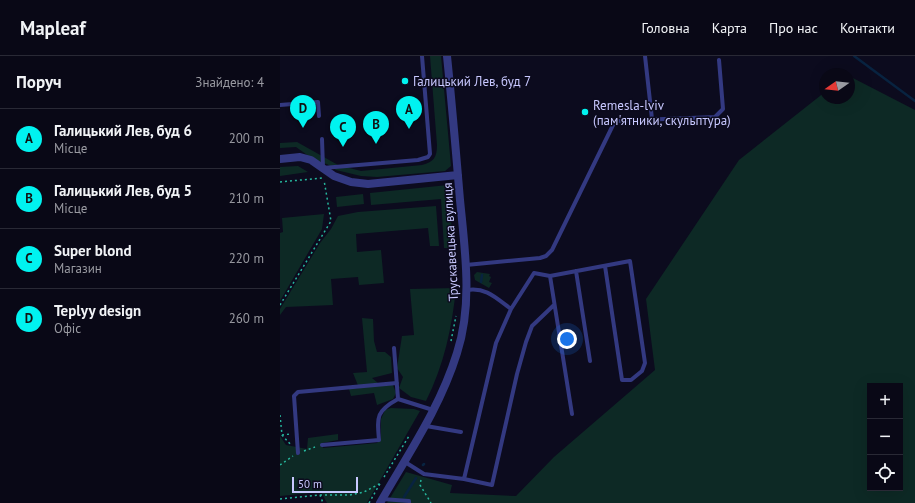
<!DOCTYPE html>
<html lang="uk">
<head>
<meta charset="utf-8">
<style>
  body { margin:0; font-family:"PT Sans",sans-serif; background:#12111f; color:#f1f3f6 }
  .controls { position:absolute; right:12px; bottom:12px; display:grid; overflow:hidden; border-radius:0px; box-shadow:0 4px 16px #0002 }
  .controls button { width:36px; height:36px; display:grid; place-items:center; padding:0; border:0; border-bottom:1px solid #292935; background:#090816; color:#f1f3f6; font:20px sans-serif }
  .compass { position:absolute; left:539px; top:12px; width:36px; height:36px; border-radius:50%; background:#090816; box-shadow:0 4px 16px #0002; rotate:256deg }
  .scale { position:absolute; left:12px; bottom:10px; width:66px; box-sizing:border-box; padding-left:4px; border:2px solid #c8c8ff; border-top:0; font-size:11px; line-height:14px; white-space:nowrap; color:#c8c8ff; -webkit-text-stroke:3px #0c0b1e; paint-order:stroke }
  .you { position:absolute; left:287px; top:283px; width:14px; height:14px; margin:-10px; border:3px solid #fff; border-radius:50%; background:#1a73e8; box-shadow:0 0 0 6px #1a73e833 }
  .badge { display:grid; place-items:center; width:26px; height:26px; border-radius:50%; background:#00f3f0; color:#111; font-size:13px; font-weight:700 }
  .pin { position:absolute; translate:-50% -33px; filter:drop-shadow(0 1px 2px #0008) }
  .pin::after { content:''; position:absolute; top:21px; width:14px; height:12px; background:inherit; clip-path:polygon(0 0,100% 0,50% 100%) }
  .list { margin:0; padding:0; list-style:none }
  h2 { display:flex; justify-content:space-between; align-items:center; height:52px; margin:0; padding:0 16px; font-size:17px }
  h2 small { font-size:13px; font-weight:400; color:#999aa1 }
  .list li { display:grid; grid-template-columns:26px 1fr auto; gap:12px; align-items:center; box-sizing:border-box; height:60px; padding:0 16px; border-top:1px solid #292935 }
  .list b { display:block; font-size:15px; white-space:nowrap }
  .list p { margin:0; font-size:13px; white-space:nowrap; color:#999aa1 }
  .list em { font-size:13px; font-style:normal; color:#999aa1 }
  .icon { flex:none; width:22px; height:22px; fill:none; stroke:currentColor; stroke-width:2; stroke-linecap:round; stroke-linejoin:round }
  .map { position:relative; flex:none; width:635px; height:447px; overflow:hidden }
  header { display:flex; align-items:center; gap:24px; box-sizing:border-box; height:56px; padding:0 20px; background:#090816; border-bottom:1px solid #292935 }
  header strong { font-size:19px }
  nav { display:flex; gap:22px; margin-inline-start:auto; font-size:14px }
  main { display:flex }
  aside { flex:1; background:#090816 }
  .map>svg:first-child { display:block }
</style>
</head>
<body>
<header>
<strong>Mapleaf</strong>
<nav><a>Головна</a><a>Карта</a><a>Про нас</a><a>Контакти</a></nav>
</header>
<main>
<aside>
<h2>Поруч<small>Знайдено: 4</small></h2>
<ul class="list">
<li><span class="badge">A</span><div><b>Галицький Лев, буд 6</b><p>Місце</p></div><em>200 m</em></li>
<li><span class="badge">B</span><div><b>Галицький Лев, буд 5</b><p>Місце</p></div><em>210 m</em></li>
<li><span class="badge">C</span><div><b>Super blond</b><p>Магазин</p></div><em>220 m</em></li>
<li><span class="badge">D</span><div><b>Teplyy design</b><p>Офіс</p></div><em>260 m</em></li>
</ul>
</aside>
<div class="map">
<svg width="635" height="447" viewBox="0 0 635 447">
  <rect width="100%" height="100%" fill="#0c0b1e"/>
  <path fill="#0d2925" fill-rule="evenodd" d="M150,0H161L171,110L165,115L97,121L81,120L56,114L47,108L37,106L16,91L0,92V87L17,86L58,109L81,115L142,109C154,106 157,101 157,89Z
    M569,20L635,54V447H107L126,416L172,429L170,437L236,440L274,401L375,314L366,243L459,104L545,36V42H569ZM590,330H620V432H590Z
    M18,110L28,116L0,120V111Z
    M168,129L175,212H172L171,192H164L161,143L91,149L90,137Z
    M83,138L84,148L57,151L56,141Z
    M156,150L159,190H150L148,172L76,178L77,196L101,194L104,227L79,229L78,221L51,223L53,249L6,251L0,259V253L40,187L51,173L58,160L78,156Z
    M44,158L42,173L0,245V177L3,176L2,162Z
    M197,216L210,218L209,220L211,221L209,226L212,227L209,232L195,224L194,219Z
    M176,232C172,272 164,309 146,345L131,341L119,332L123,321L117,312L122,280L134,279L130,233Z
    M82,262L93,263L94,285L97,296H105L111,301L112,317L92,322L98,327L113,329L116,337L113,343L97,349L94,337L71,340L69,333L79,332L73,317L87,316Z
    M111,352L134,353L140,355L87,447H47L41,436L0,440V380L6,389L27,393L28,382L58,378V384L42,387L43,392L97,387L101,383V363L105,354Z"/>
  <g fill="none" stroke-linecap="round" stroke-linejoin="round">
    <path stroke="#082340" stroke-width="2.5" d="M574,0L635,45
      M201,226L202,219
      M143,409L144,408
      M124,441L136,422"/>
    <path stroke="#26b69d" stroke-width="1.5" stroke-dasharray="2 3" stroke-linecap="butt" d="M0,126L42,122
      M0,249L51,165L44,124
      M171,285L176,260
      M0,359L2,379L11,389
      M2,379L10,378
      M24,395L35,391
      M0,409L13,400
      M104,421L129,380
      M141,424L140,429L151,447
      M40,439H70L84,436L101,427
      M0,443L40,439L43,447
      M89,447L101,426"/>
    <path stroke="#333981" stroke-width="4" d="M365,0L372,63
      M0,49L38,46L39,60
      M42,83L43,112L138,104L148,101L150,98L142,0
      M186,209L260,202L266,200L272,194L335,65L435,61L443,53L439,4
      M296,215L310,305
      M270,220L292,358
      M187,234C206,231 216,242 231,253L254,217L270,220L350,205L365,307L362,315L351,324H342L325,210
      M231,253L216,287L184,423L212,429L237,318L246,286L252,270L274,249
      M114,292L118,343L153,354
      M146,370L181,376
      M42,389L99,384C97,361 96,355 118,343
      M18,397L14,340L18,336L117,327
      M125,406L144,418L184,423
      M102,443L129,445V447"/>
    <path stroke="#333981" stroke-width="8" d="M0,103L20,101L31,104L54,120L71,126L88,128L178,119
      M100,447C128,398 160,352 177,297C193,248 185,195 180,144C176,96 172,48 167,0"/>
  </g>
  <g fill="#00f3f0" stroke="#0c0b1e" stroke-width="1.5">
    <circle cx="125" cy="25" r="4"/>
    <circle cx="305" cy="56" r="4"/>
  </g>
  <g text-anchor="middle" stroke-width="3" stroke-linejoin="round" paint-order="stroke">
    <g font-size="13" fill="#c8c8ff" stroke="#0c0b1e" text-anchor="start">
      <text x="133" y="30">Галицький Лев, буд 7</text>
      <text x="313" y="54">Remesla-lviv<tspan x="313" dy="15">(пам'ятники, скульптура)</tspan></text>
    </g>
    <g font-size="13" fill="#c8c8ff" stroke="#0c0b1e">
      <text transform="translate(170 186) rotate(-93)" y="5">Трускавецька вулиця</text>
    </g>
  </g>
</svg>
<div class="controls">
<button>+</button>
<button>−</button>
<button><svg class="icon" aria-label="locate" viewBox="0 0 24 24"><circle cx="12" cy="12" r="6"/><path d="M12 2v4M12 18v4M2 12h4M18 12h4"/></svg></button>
</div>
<svg class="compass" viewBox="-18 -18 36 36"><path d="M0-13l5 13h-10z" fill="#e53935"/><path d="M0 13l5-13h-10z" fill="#999aa1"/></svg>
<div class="scale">50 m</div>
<div class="you"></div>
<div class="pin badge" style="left:129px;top:73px">A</div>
<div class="pin badge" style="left:96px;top:88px">B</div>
<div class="pin badge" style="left:63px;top:91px">C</div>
<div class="pin badge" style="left:23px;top:72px">D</div>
</div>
</main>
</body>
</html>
